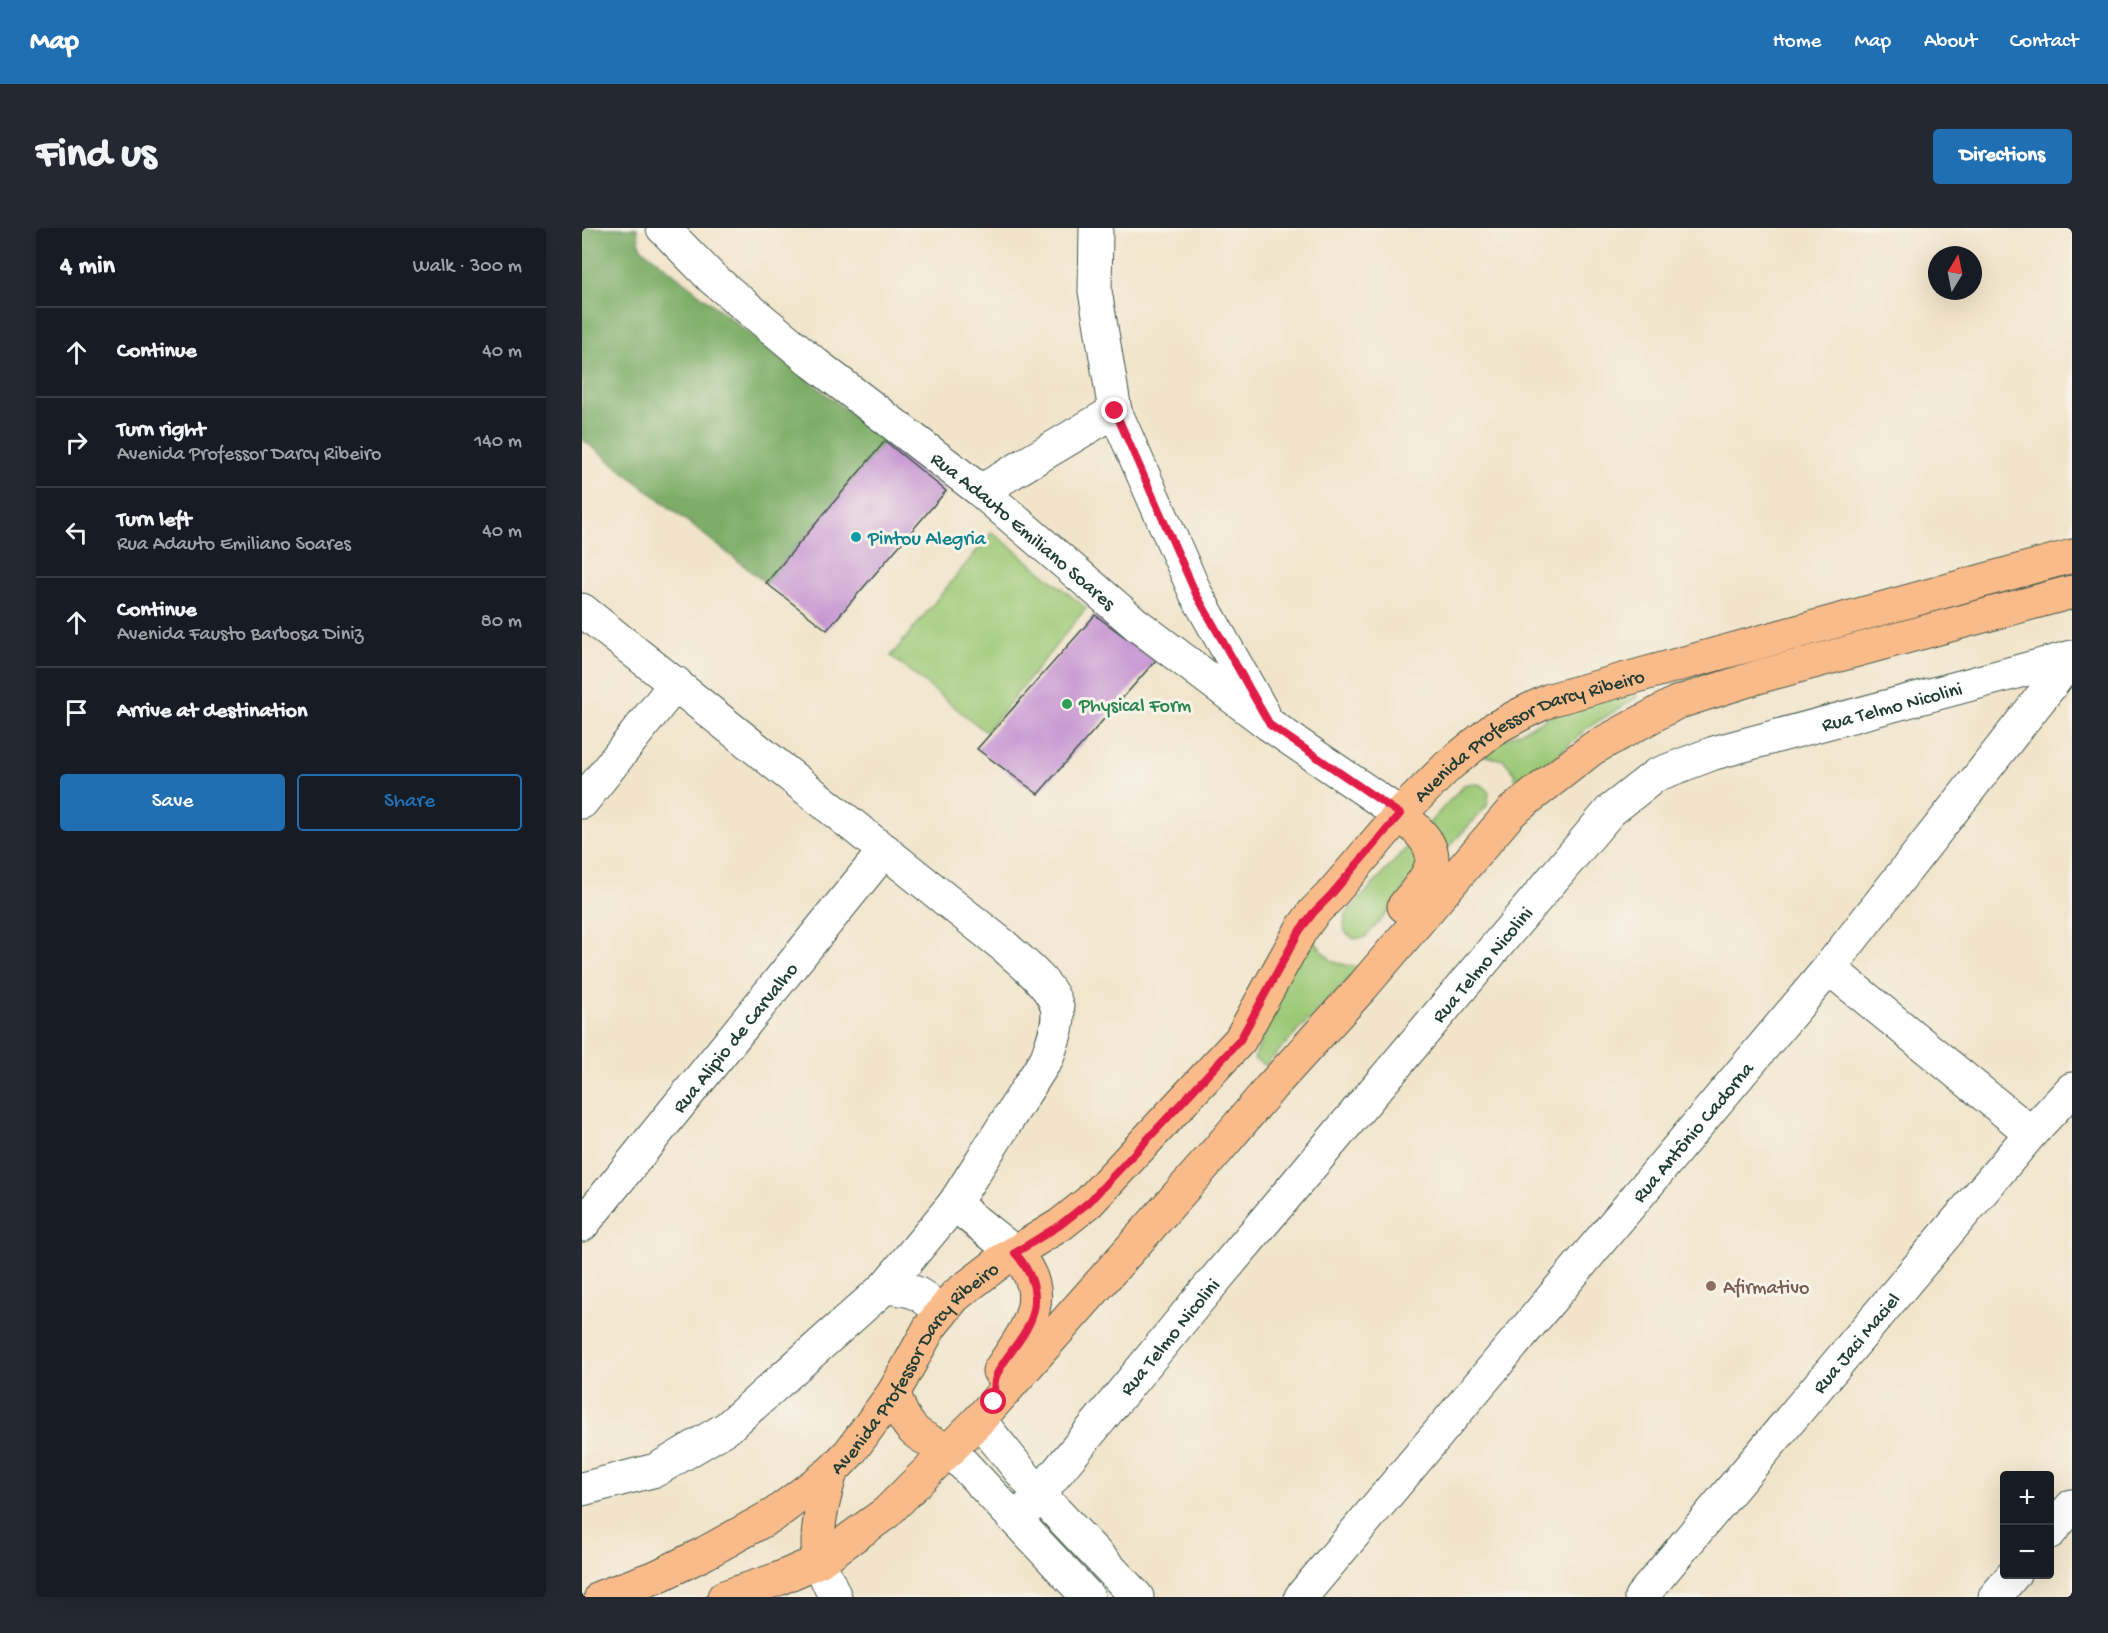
<!DOCTYPE html>
<html lang="en">
<head>
<meta charset="utf-8">
<style>
  body { margin:0; font-family:"Gochi Hand",sans-serif; background:#242831; color:#f1f3f6 }
  .controls { position:absolute; right:18px; bottom:18px; display:grid; overflow:hidden; border-radius:6px; box-shadow:0 6px 24px #0002 }
  .controls button { width:54px; height:54px; display:grid; place-items:center; padding:0; border:0; border-bottom:2px solid #363941; background:#171b24; color:#f1f3f6; font:30px sans-serif }
  .compass { position:absolute; left:1346px; top:18px; width:54px; height:54px; border-radius:50%; background:#171b24; box-shadow:0 6px 24px #0002; rotate:10deg }
  .stop { position:absolute; width:18px; height:18px; margin:-14px; border:4px solid #e11d48; border-radius:50%; background:#fff }
  .stop.end { background:#e11d48; border-color:#fff; box-shadow:0 2px 6px #0008 }
  .list { margin:0; padding:0; list-style:none }
  h2 { display:flex; justify-content:space-between; align-items:center; height:78px; margin:0; padding:0 24px; font-size:26px }
  h2 small { font-size:20px; font-weight:400; color:#9ea1a6 }
  .list li { display:grid; grid-template-columns:39px 1fr auto; gap:18px; align-items:center; box-sizing:border-box; height:90px; padding:0 24px; border-top:2px solid #363941 }
  .list b { display:block; font-size:22px; white-space:nowrap }
  .list p { margin:0; font-size:20px; white-space:nowrap; color:#9ea1a6 }
  .list em { font-size:20px; font-style:normal; color:#9ea1a6 }
  .actions { display:flex; gap:12px; padding:18px 24px }
  .actions a { flex:1; padding:14px 0; border:2px solid #1f6fb2; border-radius:6px; text-align:center; font-size:21px; color:#1f6fb2 }
  .actions .main { background:#1f6fb2; color:#fff }
  .icon { flex:none; width:33px; height:33px; fill:none; stroke:currentColor; stroke-width:2; stroke-linecap:round; stroke-linejoin:round }
  .map { position:relative; flex:none; width:1490px; height:1369px; overflow:hidden; border-radius:6px }
  header { display:flex; align-items:center; gap:36px; box-sizing:border-box; height:84px; padding:0 30px; background:#1f6fb2; color:#fff }
  header strong { font-size:28px }
  nav { display:flex; gap:33px; margin-inline-start:auto; font-size:21px }
  .intro { display:flex; align-items:center; justify-content:space-between; box-sizing:border-box; height:144px; padding:0 36px }
  h1 { margin:0; font-size:42px }
  .button { padding:15px 27px; border-radius:6px; background:#1f6fb2; color:#fff; font-size:21px; font-weight:700 }
  main { display:flex; gap:36px; padding:0 36px }
  aside { flex:1; background:#171b24; border-radius:6px; box-shadow:0 6px 24px #0002 }
  .map>svg:first-child { display:block }
</style>
</head>
<body>
<header>
<strong>Map</strong>
<nav><a>Home</a><a>Map</a><a>About</a><a>Contact</a></nav>
</header>
<div class="intro"><h1>Find us</h1><a class="button">Directions</a></div>
<main>
<aside>
<h2>4 min<small>Walk · 300 m</small></h2>
<ul class="list">
<li><svg class="icon" aria-label="ahead" viewBox="0 0 24 24"><path d="M12 20V5M6 11l6-6 6 6"/></svg><div><b>Continue</b></div><em>40 m</em></li>
<li><svg class="icon" aria-label="right" viewBox="0 0 24 24"><path d="M7 20v-9h11M14 6l5 5-5 5"/></svg><div><b>Turn right</b><p>Avenida Professor Darcy Ribeiro</p></div><em>140 m</em></li>
<li><svg class="icon" aria-label="left" viewBox="0 0 24 24"><path d="M17 20v-9H6M10 6l-5 5 5 5"/></svg><div><b>Turn left</b><p>Rua Adauto Emiliano Soares</p></div><em>40 m</em></li>
<li><svg class="icon" aria-label="ahead" viewBox="0 0 24 24"><path d="M12 20V5M6 11l6-6 6 6"/></svg><div><b>Continue</b><p>Avenida Fausto Barbosa Diniz</p></div><em>80 m</em></li>
<li><svg class="icon" aria-label="arrive" viewBox="0 0 24 24"><path d="M6 21V4h12l-3 4 3 4H6"/></svg><div><b>Arrive at destination</b></div></li>
</ul>
<div class="actions"><a class="main">Save</a><a>Share</a></div>
</aside>
<div class="map">
<svg width="1490" height="1369" viewBox="0 0 1490 1369">
  <rect width="100%" height="100%" fill="#f7f3e8"/>
  <filter id="ink" filterUnits="userSpaceOnUse"><feTurbulence type="fractalNoise" baseFrequency=".0167" numOctaves="2"/><feDisplacementMap in="SourceGraphic" scale="12" xChannelSelector="R" yChannelSelector="G"/><feConvolveMatrix kernelMatrix="1 2 1 2 8 2 1 2 1" color-interpolation-filters="sRGB"/></filter>
  <filter id="wash" filterUnits="userSpaceOnUse"><feTurbulence type="fractalNoise" baseFrequency=".008" numOctaves="4" result="noise"/><feDisplacementMap in="SourceGraphic" scale="24" xChannelSelector="R" yChannelSelector="G"/><feGaussianBlur stdDeviation="1.35" result="paint"/><feColorMatrix in="noise" values="0 0 0 0 0 0 0 0 0 0 0 0 0 0 0 0 0 1.4 0 .05"/><feComposite in="paint" operator="in"/></filter>
  <g filter="url(#wash)">
    <rect width="100%" height="100%" fill="#f1e4ca"/>
    <path fill="#9cc976" stroke="#5e8355" stroke-width="1.5" d="M410,304L504,380L404,504L309,428Z
      M1043,451L1056,469L1005,500L933,566V546L922,532L894,526Z
      M892,555L901,558L907,564L905,578L783,709L772,711L763,704L762,694L764,686L882,557Z
      M732,712C747,734 750,736 778,739L683,837L672,831L714,729Z"/>
    <path fill="#7dad67" stroke="#4e754e" stroke-width="1.5" d="M0,0H55L58,19L303,213L184,355L0,211Z"/>
    <g id="blocks">
      <path fill="#c38fd0" d="M303,213L364,263L245,402L184,355Z
        M513,387L574,432L456,566L395,521Z"/>
    </g>
  </g>
  <g filter="url(#ink)">
    <use href="#blocks" fill-opacity="0" stroke="#3e564a" stroke-width="1.5"/>
    <g fill="none" stroke-linecap="round" stroke-linejoin="round">
      <defs>
        <g id="minor">
          <path id="s1" d="M81,0L130,50L232,135L399,263L554,396L688,497L818,586"/>
          <path d="M514,0L513,63L533,183L614,366L681,485"/>
          <path d="M399,263L533,183"/>
          <path d="M0,382L422,718C438,733 470,757 475,779C479,795 470,814 465,830L372,976L303,1059L145,1200L74,1242L0,1261"/>
          <path d="M0,574L94,455"/>
          <path d="M1247,740L1449,905"/>
          <path d="M372,976L433,1025"/>
          <path id="s2" d="M0,997L303,622"/>
          <path d="M303,1059C333,1062 337,1063 359,1085"/>
          <path d="M397,1192L458,1267L555,1369"/>
          <path d="M368,1222L506,1369"/>
          <path id="s3" d="M436,1292L617,1071L1028,583L1074,547L1132,525L1490,429"/>
          <path d="M1468,1304L1490,1278"/>
          <path d="M237,1333L253,1369"/>
          <path id="s4" d="M719,1369L1247,740L1490,430"/>
          <path id="s5" d="M1059,1369L1449,905L1490,861"/>
          <path d="M1413,1369L1432,1346"/>
        </g>
        <g id="major">
          <path d="M818,586C863,624 857,636 822,678"/>
          <path d="M417,1143C444,1103 473,1069 433,1025"/>
          <path d="M312,1164C322,1200 334,1209 368,1222"/>
          <path d="M237,1333C233,1302 241,1273 249,1244"/>
          <path id="s6" d="M19,1369L76,1348L123,1325L193,1286L249,1244L268,1224L312,1164L348,1099L373,1068L419,1033L478,997L507,974L658,812L719,702L732,684L748,668L818,586L866,538L913,500L941,485L968,472L1490,328"/>
          <path d="M142,1369L196,1351L237,1333L304,1285L397,1192L635,923L689,859L781,758L929,584L1010,521L1094,475L1179,448L1490,364"/>
        </g>
      </defs>
      <use href="#minor" stroke="#3e564a" stroke-width="35"/>
      <use href="#major" stroke="#3e564a" stroke-width="35"/>
      <use href="#minor" stroke="#fff" stroke-width="33"/>
      <use href="#major" stroke="#fabb8b" stroke-width="33"/>
    </g>
  </g>
  <g fill="none" stroke-linecap="round" stroke-linejoin="round" filter="url(#ink)">
    <path stroke="#e11d48" stroke-width="8" d="M412,1174C412,1165 411,1154 415,1146C423,1129 438,1115 446,1098C460,1072 452,1046 433,1025L478,997L507,974L658,812L718,702L732,684L748,668L818,586L688,497L614,366L533,183"/>
  </g>
  <circle fill="#0f9aa8" stroke="#f7f3e8" stroke-width="2" cx="274" cy="309" r="6"/>
  <circle fill="#2e9e5b" stroke="#f7f3e8" stroke-width="2" cx="485" cy="476" r="6"/>
  <circle fill="#8d6e63" stroke="#f7f3e8" stroke-width="2" cx="1129" cy="1058" r="6"/>
  <g text-anchor="middle" stroke-width="6" stroke-linejoin="round" paint-order="stroke">
    <g font-size="20" fill="#1f3d34" stroke="#f7f3e8">
      <text dy="7" stroke="none"><textPath href="#s1" startOffset="471">Rua Adauto Emiliano Soares</textPath></text>
      <text dy="7" stroke="none"><textPath href="#s3" startOffset="1228">Rua Telmo Nicolini</textPath></text>
      <text dy="7" stroke="none"><textPath href="#s6" startOffset="1298">Avenida Professor Darcy Ribeiro</textPath></text>
      <text dy="7" stroke="none"><textPath href="#s3" startOffset="724">Rua Telmo Nicolini</textPath></text>
      <text dy="7" stroke="none"><textPath href="#s2" startOffset="242">Rua Alipio de Carvalho</textPath></text>
      <text dy="7" stroke="none"><textPath href="#s4" startOffset="608">Rua Antônio Cadorna</textPath></text>
      <text dy="7" stroke="none"><textPath href="#s3" startOffset="238">Rua Telmo Nicolini</textPath></text>
      <text dy="7" stroke="none"><textPath href="#s5" startOffset="333">Rua Jaci Maciel</textPath></text>
      <text dy="7" stroke="none"><textPath href="#s6" startOffset="398">Avenida Professor Darcy Ribeiro</textPath></text>
    </g>
    <g font-size="20" fill="#0d838f" stroke="#f7f3e8" text-anchor="start">
      <text x="286" y="316">Pintou Alegria</text>
    </g>
    <g font-size="20" fill="#27864d" stroke="#f7f3e8" text-anchor="start">
      <text x="497" y="483">Physical Form</text>
    </g>
    <g font-size="20" fill="#785e54" stroke="#f7f3e8" text-anchor="start">
      <text x="1141" y="1065">Afirmativo</text>
    </g>
  </g>
</svg>
<div class="controls">
<button>+</button>
<button>−</button>
</div>
<svg class="compass" viewBox="-18 -18 36 36"><path d="M0-13l5 13h-10z" fill="#e53935"/><path d="M0 13l5-13h-10z" fill="#9ea1a6"/></svg>
<div class="stop" style="left:412px;top:1174px"></div>
<div class="stop end" style="left:533px;top:183px"></div>
</div>
</main>
</body>
</html>
